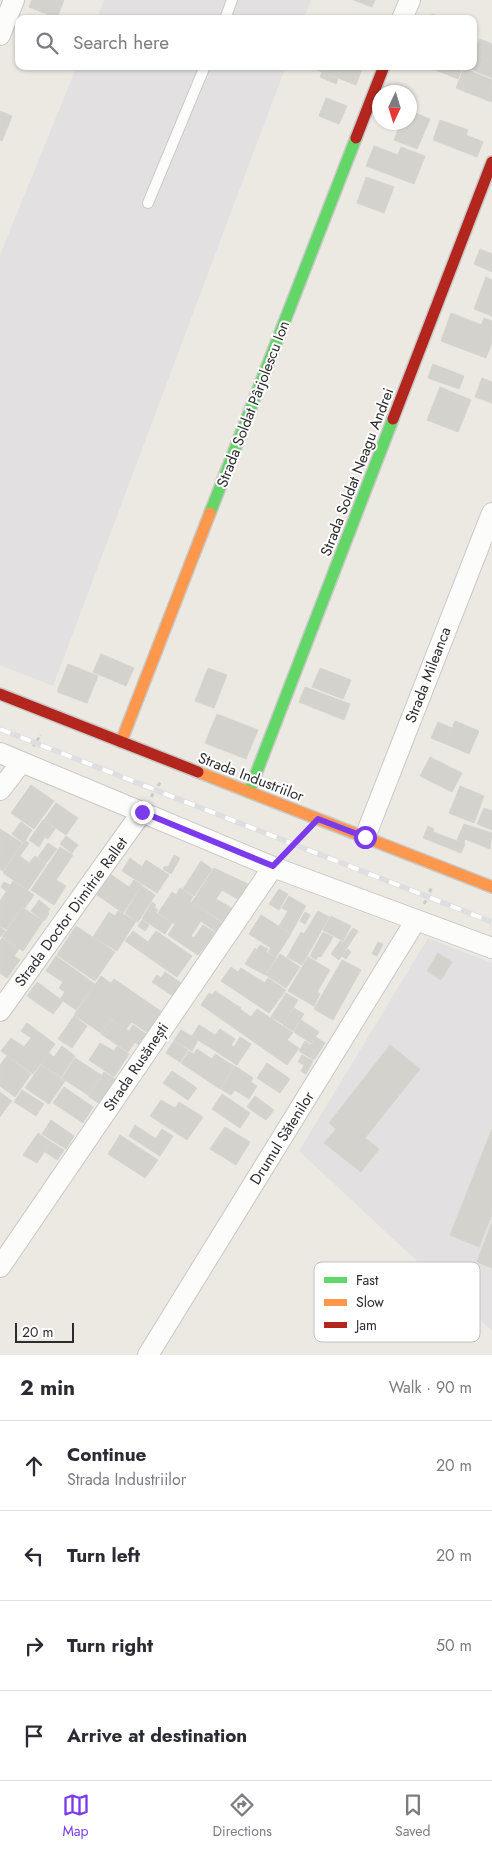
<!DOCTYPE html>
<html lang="en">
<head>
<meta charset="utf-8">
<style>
  body { margin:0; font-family:Jost,sans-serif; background:#f2f2f3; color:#2b2b33 }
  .compass { position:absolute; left:372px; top:85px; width:45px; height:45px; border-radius:50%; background:#fff; box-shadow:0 1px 4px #0004; rotate:184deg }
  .scale { position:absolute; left:15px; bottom:12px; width:59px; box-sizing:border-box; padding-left:5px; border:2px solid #2c2c2c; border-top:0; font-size:14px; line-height:18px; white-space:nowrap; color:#2c2c2c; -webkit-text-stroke:4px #fff; paint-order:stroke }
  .stop { position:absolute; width:15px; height:15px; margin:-11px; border:4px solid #7c3aed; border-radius:50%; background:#fff }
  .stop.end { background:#7c3aed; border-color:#fff; box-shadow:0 1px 5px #0008 }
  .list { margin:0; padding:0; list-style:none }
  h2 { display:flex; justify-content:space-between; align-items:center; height:65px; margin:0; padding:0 20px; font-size:21px }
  h2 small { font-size:16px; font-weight:400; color:#7c7c81 }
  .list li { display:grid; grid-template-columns:32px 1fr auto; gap:15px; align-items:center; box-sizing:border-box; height:90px; padding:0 20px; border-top:1px solid #e1e1e2 }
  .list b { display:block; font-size:19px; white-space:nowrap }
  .list p { margin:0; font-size:16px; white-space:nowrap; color:#7c7c81 }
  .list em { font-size:16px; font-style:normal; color:#7c7c81 }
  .icon { flex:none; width:28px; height:28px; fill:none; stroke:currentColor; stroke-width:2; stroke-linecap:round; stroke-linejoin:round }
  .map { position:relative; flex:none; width:492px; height:1355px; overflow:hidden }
  .search { position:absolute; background:#fff; box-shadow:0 1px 4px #0004; left:15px; right:15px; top:15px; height:55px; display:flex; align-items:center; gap:12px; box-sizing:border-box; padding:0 18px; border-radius:10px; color:#7c7c81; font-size:19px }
  .sheet { height:425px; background:#fff }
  nav { display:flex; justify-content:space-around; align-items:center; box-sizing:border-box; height:70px; border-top:1px solid #e1e1e2; background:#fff; font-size:14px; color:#7c7c81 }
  nav a { display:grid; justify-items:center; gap:2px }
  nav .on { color:#7c3aed }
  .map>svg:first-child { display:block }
</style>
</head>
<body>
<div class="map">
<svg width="492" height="1355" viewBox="0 0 492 1355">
  <rect width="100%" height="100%" fill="#ebe9e2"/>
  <path fill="#e3e0e1" d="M104,0H311L304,19H97Z
    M77,66H286L53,686L0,665V255Z
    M428,938L492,963V1331L299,1151Z"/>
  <path fill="#d4d2cd" stroke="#d6d4ce" d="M32,0H64L57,18L29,7Z
    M354,0H375L372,7Z
    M432,14L445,19H431Z
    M480,39L492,44V62L474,54Z
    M474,54L492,62V78L468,68L469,66H473Z
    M307,66H363L356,85Z
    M426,66H463L458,79Z
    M464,68L492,80V85L486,100L456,88Z
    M322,72L338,79L336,84L320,77Z
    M491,87H492V102L486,100Z
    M326,98L347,106L339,124L319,116Z
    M0,111L12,116L2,141L0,140Z
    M410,111L430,119L417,149L394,140L401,122H410Z
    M440,120L468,130L466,135L483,142L477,157L433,140Z
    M374,146L398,155L390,175L366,166Z
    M401,147L425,156L414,184L390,175Z
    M366,177L394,187L384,213L357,203Z
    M480,249L492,254V272L474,264Z
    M486,277L492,280V316L474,309Z
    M451,313L492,329V342L486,358L441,341Z
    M484,318L492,321V329L481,325Z
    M433,364L464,376L459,389L428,378Z
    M482,378L492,382V403L475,397Z
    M440,387L471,400L458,432L427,420Z
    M101,654L134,668L126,686L93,672Z
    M68,664L98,676L87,703L57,692Z
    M208,668L227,675L214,708L195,701Z
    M320,668L351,680L343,699L312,687Z
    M305,687L350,704L344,720L299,702Z
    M217,714L258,730L246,759L205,743Z
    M455,721L479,731L469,754L446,744Z
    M438,722L452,728L446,744L431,738Z
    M430,757L462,773L452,792L420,776Z
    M31,785L54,801L34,829L11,813Z
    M460,786L484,796L474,823L449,813Z
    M56,803L78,818L66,835L44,820Z
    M484,808L492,811V830L477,824Z
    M43,820L55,829L48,839L45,837L39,847L29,840Z
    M21,822L32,830L24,843L12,834Z
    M464,824L492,833L490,849L465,839L464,843L457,840Z
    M428,826L434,829L433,832L465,844L461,853L423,838Z
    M0,829L22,843L3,871L0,869Z
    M66,836L78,845L72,853L60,844Z
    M25,841L29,843L20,856L16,853Z
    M48,843L57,849L46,863L38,857Z
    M60,847L73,855L56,880L66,886L54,905L31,890Z
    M16,853L29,863L35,856L46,864L28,890L3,873Z
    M174,855L180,858L171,874L163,869L165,866L168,867Z
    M130,858L142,867L146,860L169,875L157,893L122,871Z
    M201,861L212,869L194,896L183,889Z
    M214,868L248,884L239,900L222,890L216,899L233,909L223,922L192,902Z
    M110,874L129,887L134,880L142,885L123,913L97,895Z
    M13,881L34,895L25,908L22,906L6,929L0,926V901Z
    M4,882L10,885L6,891L1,887Z
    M142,886L155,895L138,922L125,913Z
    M180,888L193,897L175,924L158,913L172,892L176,895Z
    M279,889L288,894L279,910L269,904Z
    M289,896L306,906L291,933L279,926L288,911L282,908Z
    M39,900L50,909L48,912L49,914L44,921L31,911Z
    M190,901L222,923L216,932L201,921L191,936L194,938L203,925L215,933L198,955L168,935Z
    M152,902L156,905L154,907L158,910L156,913L172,923L165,934L142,919Z
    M22,907L43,921L23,951L2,937Z
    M118,911L136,921L117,951L93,937L109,912L115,916Z
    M318,911L329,917L302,965L287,957L301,932L304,934Z
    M305,912L310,915L305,924L300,921Z
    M261,915L291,934L276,957L268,952L271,948L249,934Z
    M331,916L351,926L343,941L323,930Z
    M142,920L149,925L145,931L138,926Z
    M76,926L115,952L95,981L57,955Z
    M0,927L5,931L0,937Z
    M353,928L358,931L339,960L331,954L340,941L343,943Z
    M133,931L148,942L156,931L192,956L177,977L125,941Z
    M323,932L333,937L321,957L318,956L316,960L310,956Z
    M2,938L19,949L14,956L20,960L7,978L0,973V941Z
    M378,942L383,944L377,956L372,954Z
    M260,945L268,949L266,952L276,958L265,975L245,964L255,948L257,950Z
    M348,949L351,952L346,959L342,956Z
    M438,953L452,962L441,980L427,971Z
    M280,954L300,967L286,988L266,975Z
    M56,956L95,984L76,1010L60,999L65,992L59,988L63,982L46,971Z
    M308,957L330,970L317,992L320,994L314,1006L288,991Z
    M342,960L361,970L333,1020L314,1009Z
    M231,967L238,972L241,968L265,983L268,978L286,990L269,1013L221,981Z
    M165,972L181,983L173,996L152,982L157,975L161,978Z
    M101,976L111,983L114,979L162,1012L148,1033L132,1022L126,1029L111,1019L101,1033L74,1015Z
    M37,982L63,1001L53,1014L27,996Z
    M215,991L241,1008L240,1009L251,1017L257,1009L293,1033L287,1040L299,1048L287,1065L201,1005L209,993L212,995Z
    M286,993L298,1000L283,1024L271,1017Z
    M294,1008L304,1014L293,1031L283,1025Z
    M74,1016L87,1026L72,1048L58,1039Z
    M111,1020L129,1031L133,1025L146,1034L139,1045L135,1042L128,1052L101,1034Z
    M301,1020L319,1032L311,1043L294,1032Z
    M27,1023L55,1044L33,1074L1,1051L11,1038L24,1047L31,1038L21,1031Z
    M199,1025L215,1035L220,1029L235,1039L231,1045L234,1047L240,1037L251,1044L237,1065L192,1036Z
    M181,1030L198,1040L192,1051L174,1040Z
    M316,1037L325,1043L314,1060L299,1051L305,1041L311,1045Z
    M174,1041L188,1050L180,1062L166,1053Z
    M100,1043L114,1051L117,1046L129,1054L114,1077L89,1060Z
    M390,1045L420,1069L365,1138L379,1149L361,1172L324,1143L336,1129L329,1123Z
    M62,1046L75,1056L61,1077L41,1064L49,1053L54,1057Z
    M197,1049L212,1059L215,1054L234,1066L220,1089L181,1063L189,1051L194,1054Z
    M302,1055L313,1061L306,1074L301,1071L304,1065L298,1062Z
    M7,1056L31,1074L15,1097L0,1086V1065Z
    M75,1058L101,1075L88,1095L62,1078Z
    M267,1063L290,1079L280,1093L257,1078Z
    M41,1065L65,1081L49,1104L25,1088Z
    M235,1066L253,1078L251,1082L257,1086L249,1099L235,1090L231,1095L221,1089Z
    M172,1071L197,1088L188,1100L163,1083Z
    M104,1072L116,1080L100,1104L88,1096Z
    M64,1087L93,1107L83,1123L53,1103Z
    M22,1090L44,1104L36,1116L14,1102Z
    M0,1092L12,1101L7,1107L0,1102Z
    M222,1094L250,1113L240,1128L212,1109Z
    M255,1096L274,1110L266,1120L247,1107Z
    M161,1100L175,1108L164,1125L150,1116Z
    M0,1102L7,1107L0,1117Z
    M179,1102L203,1117L187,1140L164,1125Z
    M51,1120L74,1136L66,1149L42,1134Z
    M135,1125L156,1139L149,1149L129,1136Z
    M225,1127L250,1142L236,1165L210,1149Z
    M162,1129L173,1136L160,1156L149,1149Z
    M492,1129V1214L479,1247L450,1235Z
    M38,1133L51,1142L37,1163L23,1155Z
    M120,1135L158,1160L145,1178L108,1154Z
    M51,1142L64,1150L57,1160L45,1152Z
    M492,1222V1268L477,1262Z"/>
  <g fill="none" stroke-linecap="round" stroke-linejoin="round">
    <defs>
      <path id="lane" d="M225,19L232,0
        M148,203L205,66"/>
      <path id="street" d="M402,19L410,0
        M0,35L14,0
        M0,753L273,867L492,948
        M0,790L21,763
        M365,837L492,513
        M0,1011L142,812
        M0,1267L273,867
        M148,1355L416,920"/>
      <path id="fast" d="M210,513L356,138
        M249,792L393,419"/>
      <path id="slow" d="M121,742L210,513
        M198,772L492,887"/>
      <path id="jam" d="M356,138L384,66
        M393,419L492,162
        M0,694L198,772"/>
    </defs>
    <use href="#lane" stroke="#c8c8c7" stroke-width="12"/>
    <use href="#street" stroke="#c8c8c7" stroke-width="22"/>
    <use href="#fast" stroke="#c8c8c7" stroke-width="14"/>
    <use href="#slow" stroke="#c8c8c7" stroke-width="14"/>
    <use href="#jam" stroke="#c8c8c7" stroke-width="14"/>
    <path stroke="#cacac9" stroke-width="3" stroke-dasharray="4 2.5" stroke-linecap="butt" d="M33,746L41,735
      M151,797L161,781
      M287,851L302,836
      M424,904L432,887"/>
    <use href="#lane" stroke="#fcfcfb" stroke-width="10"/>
    <use href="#street" stroke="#fcfcfb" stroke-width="20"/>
    <use href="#fast" stroke="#63d668" stroke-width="11"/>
    <use href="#slow" stroke="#ff974d" stroke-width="11"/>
    <use href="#jam" stroke="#b3261e" stroke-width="11"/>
    <defs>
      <path id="rail" d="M0,729L492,922"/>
    </defs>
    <use href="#rail" stroke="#dedee0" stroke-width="5.5"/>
    <use href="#rail" stroke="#fff" stroke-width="4" stroke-dasharray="11" stroke-linecap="butt"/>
  </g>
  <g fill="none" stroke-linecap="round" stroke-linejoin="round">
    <path stroke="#7c3aed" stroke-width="6" d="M142,812L273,866L318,819L365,837"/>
  </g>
  <g text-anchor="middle" stroke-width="4" stroke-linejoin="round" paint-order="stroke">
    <g font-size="15" fill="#2c2c2c" stroke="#fff">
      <text transform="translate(253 404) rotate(-69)" y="5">Strada Soldat Pârjolescu Ion</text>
      <text transform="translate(357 472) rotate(-69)" y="5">Strada Soldat Neagu Andrei</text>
      <text transform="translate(428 675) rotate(-69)" y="5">Strada Mileanca</text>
      <text transform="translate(251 777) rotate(21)" y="5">Strada Industriilor</text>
      <text transform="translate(71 912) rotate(-54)" y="5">Strada Doctor Dimitrie Rallet</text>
      <text transform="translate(136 1067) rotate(-56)" y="5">Strada Rusănești</text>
      <text transform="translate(282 1138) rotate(-58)" y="5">Drumul Sătenilor</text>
    </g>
  </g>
  <rect x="314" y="1262" width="166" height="80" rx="8" fill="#fff" stroke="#c0c0c0" stroke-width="1"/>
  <rect x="324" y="1277" width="23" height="6" fill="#63d668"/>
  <rect x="324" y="1299" width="23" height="7" fill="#ff974d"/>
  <rect x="324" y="1322" width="23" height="6" fill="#b3261e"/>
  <g font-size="14" fill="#2c2c2c">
    <text x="356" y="1285">Fast</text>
    <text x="356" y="1307">Slow</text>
    <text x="356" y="1330">Jam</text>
  </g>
</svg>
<svg class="compass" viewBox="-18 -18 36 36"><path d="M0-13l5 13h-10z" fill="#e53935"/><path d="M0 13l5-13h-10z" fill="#7c7c81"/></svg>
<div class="scale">20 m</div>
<div class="stop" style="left:365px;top:837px"></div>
<div class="stop end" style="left:142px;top:812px"></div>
<div class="search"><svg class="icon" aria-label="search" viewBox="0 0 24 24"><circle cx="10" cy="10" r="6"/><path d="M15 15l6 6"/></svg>Search here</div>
</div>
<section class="sheet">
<h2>2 min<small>Walk · 90 m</small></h2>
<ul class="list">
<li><svg class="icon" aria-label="ahead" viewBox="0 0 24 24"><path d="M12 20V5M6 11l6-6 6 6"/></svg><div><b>Continue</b><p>Strada Industriilor</p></div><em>20 m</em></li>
<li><svg class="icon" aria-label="left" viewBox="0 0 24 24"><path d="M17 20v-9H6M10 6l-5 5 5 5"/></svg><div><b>Turn left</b></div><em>20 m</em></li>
<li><svg class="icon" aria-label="right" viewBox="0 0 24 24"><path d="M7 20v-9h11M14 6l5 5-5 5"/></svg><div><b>Turn right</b></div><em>50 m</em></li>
<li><svg class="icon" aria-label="arrive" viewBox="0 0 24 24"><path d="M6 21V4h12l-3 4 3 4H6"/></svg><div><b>Arrive at destination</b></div></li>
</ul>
</section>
<nav>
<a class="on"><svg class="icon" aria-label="map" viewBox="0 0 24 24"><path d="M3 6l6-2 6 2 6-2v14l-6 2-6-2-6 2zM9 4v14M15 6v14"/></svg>Map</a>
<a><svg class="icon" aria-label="directions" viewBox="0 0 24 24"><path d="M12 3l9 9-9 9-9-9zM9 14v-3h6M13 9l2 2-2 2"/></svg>Directions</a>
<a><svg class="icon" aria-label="saved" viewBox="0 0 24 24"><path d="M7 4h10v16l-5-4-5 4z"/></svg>Saved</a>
</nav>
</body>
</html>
